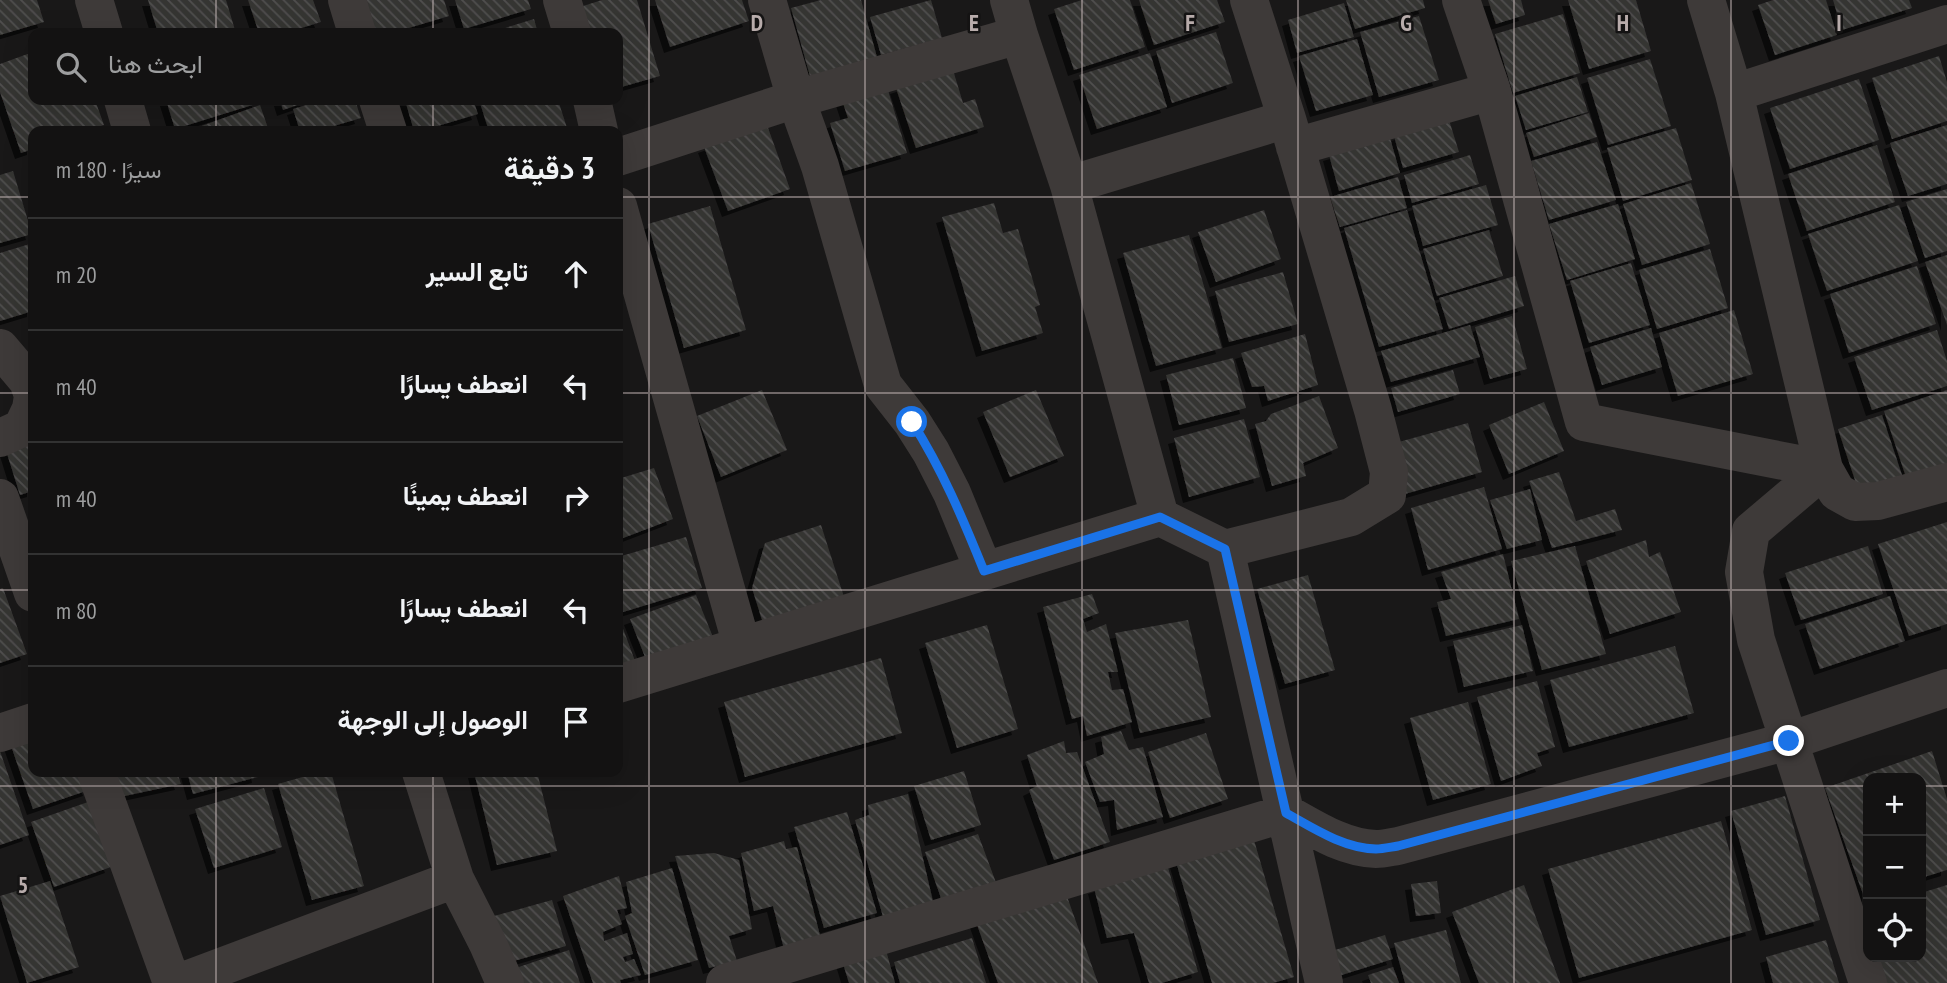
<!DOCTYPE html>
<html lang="ar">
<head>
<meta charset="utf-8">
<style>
  body { margin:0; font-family:"PT Sans Narrow",Vazirmatn,sans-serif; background:#202020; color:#f1f3f6; direction:rtl }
  .controls { position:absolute; right:21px; bottom:21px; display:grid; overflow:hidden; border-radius:14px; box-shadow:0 7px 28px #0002 }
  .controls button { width:63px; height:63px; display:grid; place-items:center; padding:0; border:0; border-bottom:2px solid #323232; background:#131212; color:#f1f3f6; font:35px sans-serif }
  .stop { position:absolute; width:21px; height:21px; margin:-16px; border:5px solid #1a73e8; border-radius:50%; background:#fff }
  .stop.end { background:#1a73e8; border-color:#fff; box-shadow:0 2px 7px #0008 }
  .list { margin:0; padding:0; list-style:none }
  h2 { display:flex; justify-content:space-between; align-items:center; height:91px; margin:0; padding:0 28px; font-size:30px }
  h2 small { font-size:23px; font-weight:400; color:#9d9e9f }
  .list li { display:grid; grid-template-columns:46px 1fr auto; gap:21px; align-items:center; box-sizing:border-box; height:112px; padding:0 28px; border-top:2px solid #323232 }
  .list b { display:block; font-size:26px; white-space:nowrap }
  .list em { font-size:23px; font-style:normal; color:#9d9e9f }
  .icon { flex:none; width:38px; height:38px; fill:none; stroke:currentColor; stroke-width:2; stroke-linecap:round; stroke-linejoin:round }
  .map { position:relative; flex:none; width:1947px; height:983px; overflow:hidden; direction:ltr }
  .search { position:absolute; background:#131212; box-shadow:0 7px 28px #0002; left:28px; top:28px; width:595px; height:77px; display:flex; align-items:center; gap:18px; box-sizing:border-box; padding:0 24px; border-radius:14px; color:#9d9e9f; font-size:26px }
  .panel { position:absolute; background:#131212; box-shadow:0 7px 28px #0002; left:28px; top:126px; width:595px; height:651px; border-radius:14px; direction:rtl }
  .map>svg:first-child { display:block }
</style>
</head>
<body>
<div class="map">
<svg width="1947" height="983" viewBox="0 0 1947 983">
  <defs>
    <pattern id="building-back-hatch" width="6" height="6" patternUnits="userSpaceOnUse" patternTransform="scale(1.75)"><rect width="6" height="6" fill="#353433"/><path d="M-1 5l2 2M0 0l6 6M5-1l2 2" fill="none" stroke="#504f4e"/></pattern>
    <filter id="shadow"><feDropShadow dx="-6" dy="6" stdDeviation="0" flood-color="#0009"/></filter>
  </defs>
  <rect width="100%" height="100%" fill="#191818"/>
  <path fill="url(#building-back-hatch)" filter="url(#shadow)" d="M0,0H37L44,22L0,35Z
    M148,0H226L235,30L223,33H158Z
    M248,0H313L321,22L285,33H259Z
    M364,0H444L449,16L392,33H374Z
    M455,0H528L531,9L464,29Z
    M602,0H637L660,76L618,88V33H588L580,7Z
    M655,0H742L749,21L670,47Z
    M821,0H861L877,57L810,76L791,8Z
    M931,0L942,38L881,55L870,17Z
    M1082,0H1130L1145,47L1074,70L1054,9Z
    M1139,0H1217L1225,22L1154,45Z
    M1346,0H1423L1425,8L1355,29Z
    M1488,0H1521L1525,15L1496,24Z
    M1568,0H1636L1651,51L1589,69Z
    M1773,0H1826L1837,35L1775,55L1758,5Z
    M1833,0H1909L1912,8L1842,30Z
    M1344,3L1354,37L1297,53L1288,20Z
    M1563,14L1580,73L1513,93L1495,34Z
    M1419,16L1439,80L1379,97L1360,32Z
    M534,19L538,33H489Z
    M1216,32L1233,83L1172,103L1156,51Z
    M1357,39L1373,95L1316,111L1299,56Z
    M33,52V100H95L104,125L85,131H33V149L21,153L0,92V64Z
    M1150,53L1167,107L1097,129L1079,75Z
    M1939,56L1947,82V121L1892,139L1872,78Z
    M1650,59L1671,126L1608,145L1587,78Z
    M953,70L963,103L975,99L984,127L916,148L896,88Z
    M1577,77L1588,112L1526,130L1515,96Z
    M1859,79L1879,140L1790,169L1770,108Z
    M887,87L907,153L845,171L830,123L848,118L842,100Z
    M166,100H258L259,103L175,129Z
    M280,100H312L283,110Z
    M323,100H355L361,118L317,131H300L293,109Z
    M405,100H473L478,114L421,131H414Z
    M479,100H558L568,131H489Z
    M260,105L269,131H194L193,129Z
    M1589,113L1597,137L1534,157L1526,133Z
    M1449,120L1459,152L1403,168L1394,136Z
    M767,125L790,189L728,211L704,147Z
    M1947,125V184L1908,196L1890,143Z
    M1676,128L1692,180L1623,201L1607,148Z
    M1390,138L1400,173L1339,191L1329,155Z
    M1597,142L1616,200L1549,220L1531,161Z
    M1877,145L1895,202L1807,231L1788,174Z
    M1470,155L1479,184L1412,203L1404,175Z
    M13,171L32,234L0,243V175Z
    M1398,177L1407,208L1340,227L1330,197Z
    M1691,183L1710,244L1642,265L1623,204Z
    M1486,185L1498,225L1423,246L1412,206Z
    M1947,189V251L1925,258L1906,202Z
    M994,203L1003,233L1018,229L1040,305L1035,307L1043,333L982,351L942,217Z
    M1618,204L1635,259L1567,280L1549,224Z
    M1899,205L1918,261L1827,291L1808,234Z
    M710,206L746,330L684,348L648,224Z
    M1264,210L1281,259L1216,282L1198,232Z
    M1407,210L1443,329L1379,347L1344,228Z
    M1489,230L1503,276L1437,296L1423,249Z
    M1189,235L1222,348L1156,366L1123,253Z
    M33,243V311L0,321V253Z
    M1710,249L1728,308L1657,329L1639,270Z
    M1947,255V325L1925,262Z
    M1631,263L1650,325L1589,343L1570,281Z
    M1917,266L1936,324L1849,353L1830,294Z
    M1283,272L1298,324L1229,342L1215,291Z
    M1515,276L1524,306L1449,329L1439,298Z
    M1734,310L1753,374L1678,396L1659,333Z
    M1512,316L1527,369L1490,379L1475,327Z
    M1470,325L1480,357L1391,382L1381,351Z
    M1651,328L1662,367L1602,385L1590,347Z
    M1937,330L1947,361V386L1872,410L1854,357Z
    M1305,334L1318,385L1268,401L1264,386L1252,387L1241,353Z
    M1233,358L1246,408L1179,425L1166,375Z
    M1453,370L1460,394L1398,412L1391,388Z
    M762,390L787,450L721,477L697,416Z
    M1036,390L1064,456L1010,477L983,412Z
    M1947,390V464L1906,477L1884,411Z
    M1319,396L1338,448L1303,463L1306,476L1272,486L1255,424L1266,421L1271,414Z
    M1544,402L1564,451L1509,474L1489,425Z
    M1882,415L1903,478L1859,492L1838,429Z
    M1244,419L1260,477L1189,497L1174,438Z
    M1468,423L1482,472L1398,496L1384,446Z
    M33,435V491L20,495L4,444Z
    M654,468L673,519L618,540V479Z
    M1559,472L1576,521L1615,509L1622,530L1552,548L1529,481Z
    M1484,487L1502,549L1428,570L1411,508Z
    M1530,489L1542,540L1507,549L1490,500Z
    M1947,522V624L1909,636L1878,544Z
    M821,525L844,597L763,623L752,588L765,543Z
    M686,537L702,588L620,613L618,606V557Z
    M1646,540L1649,557L1660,552L1681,612L1610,634L1586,561Z
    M1575,546L1606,654L1542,670L1511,561Z
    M1868,546L1883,594L1801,620L1785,573Z
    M1503,554L1519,619L1446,636L1437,602L1451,599L1441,572Z
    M1308,575L1335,670L1285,684L1257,589Z
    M3,588L27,654L0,663V589Z
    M1092,594L1099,613L1083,619L1087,632L1106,624L1118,672H1108L1112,690L1123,689L1132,722L1087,736L1083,716L1072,719L1043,607Z
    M696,595L715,642L649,667L630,619Z
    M1890,596L1905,641L1820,669L1805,624Z
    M618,615L638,669L618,677Z
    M1188,620L1211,717L1140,733L1115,633Z
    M987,625L1018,729L957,748L925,643Z
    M1522,625L1533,671L1464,687L1453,641Z
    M1675,646L1694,713L1569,747L1550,680Z
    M881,658L902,733L745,777L724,702Z
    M1537,681L1555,747L1537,753L1542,766L1501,781L1477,697Z
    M1468,702L1491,784L1433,800L1410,718Z
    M1121,731L1129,750L1143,747L1163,817L1117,830L1114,800L1100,802L1085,762L1104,754L1101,737Z
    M1206,733L1228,799L1170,818L1148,752Z
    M33,735V772H83L89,790L33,809L10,743Z
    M1064,741L1066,753L1077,752L1110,842L1054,860L1029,790L1037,786L1027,755Z
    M0,751L29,835L0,845Z
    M1932,751L1947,799V870L1921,878V778H1868V896L1864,897L1825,788Z
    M964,771L981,825L931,840L914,786Z
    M112,772H177L181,784L120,797Z
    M187,772H257L258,777L193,794Z
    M320,772H331L364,886L312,900L278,784Z
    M474,772H537L557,851L497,865Z
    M264,788L282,847L214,868L195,809Z
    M908,794L934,906L884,920L855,820L869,815L868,805Z
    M1785,796L1820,920L1766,935L1731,811Z
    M88,802L111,867L54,887L31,822Z
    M847,812L877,913L824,928L794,827Z
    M1721,821L1752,930L1579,978L1548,869Z
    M978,834L998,888L944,907L925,852Z
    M1254,840L1294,977L1273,983H1212L1176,862Z
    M784,841L786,849L797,847L821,939L784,949L773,906L754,911L741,853Z
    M714,853L739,860L752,929L729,936L737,961L709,968L675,856Z
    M1167,864L1198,972L1162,983H1149L1134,933L1107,938L1094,888Z
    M672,868L698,960L645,975L625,916L632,913L626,882Z
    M619,876L627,908L617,910L622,924L603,932L604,941L627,933L633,954L623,957L625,962L634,959L641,975L620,980L621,983H593L563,896Z
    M50,881L79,967L27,983L0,896Z
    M1437,881L1441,913L1416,916L1411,884Z
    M1524,885L1560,983H1479L1452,912Z
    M1947,885V983H1881L1873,957H1921V893Z
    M1065,891L1098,983H998L976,922Z
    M552,900L566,946L507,963L494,916Z
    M1446,930L1461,983H1405L1394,943Z
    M1385,935L1393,959L1332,978L1325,953Z
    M972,938L986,983H900L894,962Z
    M1826,940L1839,983H1773L1766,957Z
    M569,950L580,983H514L510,970Z
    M886,950L895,983H849L842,960Z
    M1393,967L1399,983H1371L1368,975Z"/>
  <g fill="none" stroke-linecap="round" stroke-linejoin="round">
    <path stroke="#3e3a39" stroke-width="38" d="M94,0L104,33
      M347,0L357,33
      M562,0L572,33
      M767,0L796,99L820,166L883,385L912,422L931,452L952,493L984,571
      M1009,0L1019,35L1069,185L1160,517
      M1461,0L1492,91L1584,422L1824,469
      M1706,0L1734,93L1824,469L1837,492L1855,502L1878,501L1947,482
      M1734,93L1947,24
      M123,100L132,131
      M378,100L388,131
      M592,100L599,131
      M1295,147L1492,91
      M618,157L796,99L1019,35
      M1069,185L1287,119
      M618,206L742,646
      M0,348L28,381L33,395
      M0,438L22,428L31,409L33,396
      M1824,469L1751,531L1744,572L1756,640L1868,983
      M0,498L33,593
      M1225,549L1324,983
      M618,684L1160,517L1225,549L1351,517L1387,495L1389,472L1373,410L1287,119L1249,0
      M0,733L33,722
      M96,772L172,983
      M421,772L455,879
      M178,983L455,879L488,944L505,983
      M725,983L1286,813C1313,828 1343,848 1376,849C1383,849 1391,847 1398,846L1789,741L1947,688"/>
  </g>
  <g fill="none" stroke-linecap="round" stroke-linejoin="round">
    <path stroke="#1a73e8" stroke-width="9" d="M912,422C942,469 963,519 984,571L1160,517L1225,549L1286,813C1313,828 1343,848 1376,849C1383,849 1391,847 1398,846L1789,741"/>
  </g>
  <path fill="none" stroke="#b8acab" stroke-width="2" stroke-opacity="0.55" d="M216,0V33M433,0V33M649,0V983M865,0V983M1082,0V983M1298,0V983M1514,0V983M1731,0V983M216,100V131M433,100V131M0,197H33M618,197H1947M0,393H33M618,393H1947M0,590H33M618,590H1947M216,772V983M433,772V983M0,786H1868M1921,786H1947"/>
  <g font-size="23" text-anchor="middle" font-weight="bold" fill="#b8acab" stroke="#141313" stroke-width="5" stroke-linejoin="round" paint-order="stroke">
    <text x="757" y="31">D</text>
    <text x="974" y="31">E</text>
    <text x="1190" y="31">F</text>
    <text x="1406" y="31">G</text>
    <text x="1623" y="31">H</text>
    <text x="1839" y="31">I</text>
    <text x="23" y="893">5</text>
  </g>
</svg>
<div class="controls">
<button>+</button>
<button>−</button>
<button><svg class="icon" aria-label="locate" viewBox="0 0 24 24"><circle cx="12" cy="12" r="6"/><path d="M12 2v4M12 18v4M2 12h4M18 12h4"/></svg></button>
</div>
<div class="stop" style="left:912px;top:422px"></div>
<div class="stop end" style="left:1789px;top:741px"></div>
<div class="search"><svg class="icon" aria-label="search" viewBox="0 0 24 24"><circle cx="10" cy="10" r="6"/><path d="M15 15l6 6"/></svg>ابحث هنا</div>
<section class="panel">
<h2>3 دقيقة<small>سيرًا · 180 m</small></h2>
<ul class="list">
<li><svg class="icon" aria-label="ahead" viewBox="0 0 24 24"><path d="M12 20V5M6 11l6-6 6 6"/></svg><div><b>تابع السير</b></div><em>20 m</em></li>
<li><svg class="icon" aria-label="left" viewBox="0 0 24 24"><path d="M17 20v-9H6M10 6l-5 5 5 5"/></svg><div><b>انعطف يسارًا</b></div><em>40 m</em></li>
<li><svg class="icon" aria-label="right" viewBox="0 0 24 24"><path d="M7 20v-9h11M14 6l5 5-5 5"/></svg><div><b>انعطف يمينًا</b></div><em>40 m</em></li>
<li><svg class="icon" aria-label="left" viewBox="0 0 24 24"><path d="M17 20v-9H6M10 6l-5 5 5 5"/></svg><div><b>انعطف يسارًا</b></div><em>80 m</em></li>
<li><svg class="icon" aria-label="arrive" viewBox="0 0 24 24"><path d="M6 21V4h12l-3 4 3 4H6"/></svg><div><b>الوصول إلى الوجهة</b></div></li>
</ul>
</section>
</div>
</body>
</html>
